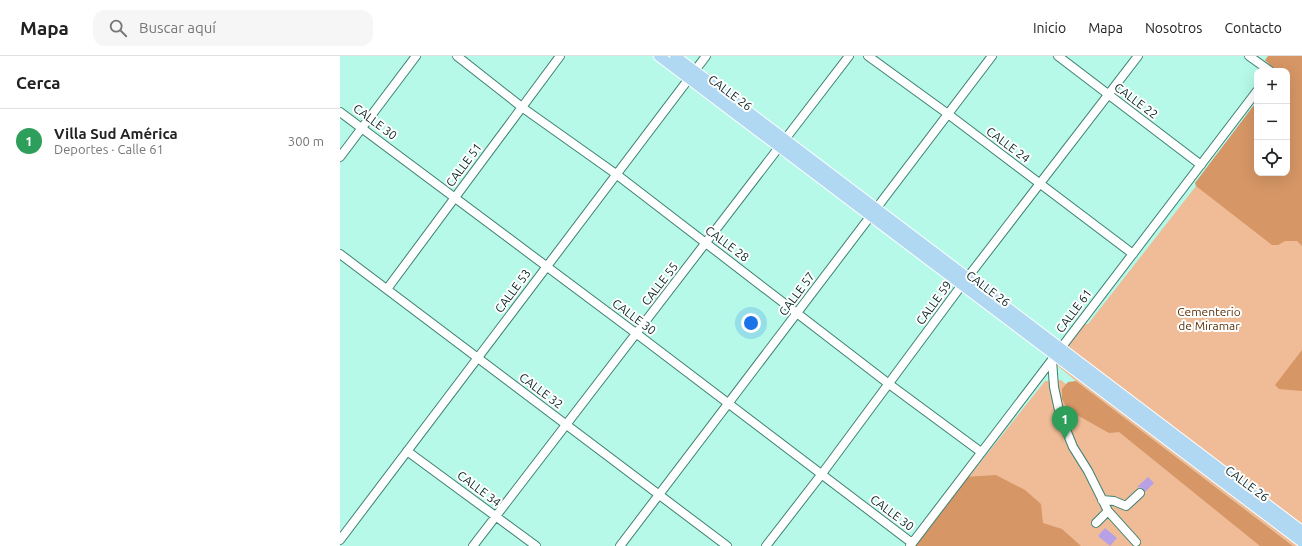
<!DOCTYPE html>
<html lang="es">
<head>
<meta charset="utf-8">
<style>
  body { margin:0; font-family:Ubuntu,sans-serif; background:#f6f6f6; color:#222 }
  .controls { position:absolute; right:12px; top:12px; display:grid; overflow:hidden; border-radius:8px; box-shadow:0 4px 16px #0002 }
  .controls button { width:36px; height:36px; display:grid; place-items:center; padding:0; border:0; border-bottom:1px solid #e0e0e0; background:#fff; color:#222; font:20px sans-serif }
  .you { position:absolute; left:411px; top:267px; width:14px; height:14px; margin:-10px; border:3px solid #fff; border-radius:50%; background:#1a73e8; box-shadow:0 0 0 6px #1a73e833 }
  .badge { display:grid; place-items:center; width:26px; height:26px; border-radius:50%; background:#b9306e; color:#fff; font-size:13px; font-weight:700 }
  .pin { position:absolute; translate:-50% -33px; filter:drop-shadow(0 1px 2px #0008) }
  .pin::after { content:''; position:absolute; top:21px; width:14px; height:12px; background:inherit; clip-path:polygon(0 0,100% 0,50% 100%) }
  .list { margin:0; padding:0; list-style:none }
  h2 { display:flex; justify-content:space-between; align-items:center; height:52px; margin:0; padding:0 16px; font-size:17px }
  h2 small { font-size:13px; font-weight:400; color:#767676 }
  .list li { display:grid; grid-template-columns:26px 1fr auto; gap:12px; align-items:center; box-sizing:border-box; height:64px; padding:0 16px; border-top:1px solid #e0e0e0 }
  .list b { display:block; font-size:15px; white-space:nowrap }
  .list p { margin:0; font-size:13px; white-space:nowrap; color:#767676 }
  .list em { font-size:13px; font-style:normal; color:#767676 }
  .icon { flex:none; width:22px; height:22px; fill:none; stroke:currentColor; stroke-width:2; stroke-linecap:round; stroke-linejoin:round }
  .map { position:relative; flex:none; width:962px; height:490px; overflow:hidden }
  header { display:flex; align-items:center; gap:24px; box-sizing:border-box; height:56px; padding:0 20px; background:#fff; border-bottom:1px solid #e0e0e0 }
  header strong { font-size:19px }
  nav { display:flex; gap:22px; margin-inline-start:auto; font-size:14px }
  .search { width:280px; height:36px; background:#f6f6f6; display:flex; align-items:center; gap:10px; box-sizing:border-box; padding:0 14px; border-radius:12px; color:#767676; font-size:15px }
  main { display:flex }
  aside { flex:1; background:#fff }
  .map>svg:first-child { display:block }
</style>
</head>
<body>
<header>
<strong>Mapa</strong>
<div class="search"><svg class="icon" aria-label="search" viewBox="0 0 24 24"><circle cx="10" cy="10" r="6"/><path d="M15 15l6 6"/></svg>Buscar aquí</div>
<nav><a>Inicio</a><a>Mapa</a><a>Nosotros</a><a>Contacto</a></nav>
</header>
<main>
<aside>
<h2>Cerca<small></small></h2>
<ul class="list">
<li><span class="badge" style="background:#2e9e5b">1</span><div><b>Villa Sud América</b><p>Deportes · Calle 61</p></div><em>300 m</em></li>
</ul>
</aside>
<div class="map">
<svg width="962" height="490" viewBox="0 0 962 490">
  <rect width="100%" height="100%" fill="#b6f9e9"/>
  <path fill="#efbc97" d="M962,0V470L730,293L728,287L743,268H748L856,130L917,46V117H947V15Z
    M715,304L961,490H953L736,325L713,306Z
    M721,324L921,490H592L581,481L705,325Z"/>
  <path fill="#d69665" d="M928,0H962V190L957,185H945L938,189H932L856,130L855,127L917,45V117H947V15H936L925,4Z
    M962,294V335L939,333L935,329Z
    M736,325L953,490H920L779,376L769,377L728,354L722,343V333L728,326Z
    M656,419L685,434L701,448L703,467L722,473L741,490H573L624,421Z"/>
  <path fill="#b6a1e7" d="M808,421L814,427L805,436L802,432L797,431Z
    M765,472L777,482L770,490L758,480Z"/>
  <g fill="none" stroke-linecap="round" stroke-linejoin="round">
    <defs>
      <path id="minor" d="M117,0L183,52L276,118L549,328L641,396
        M528,0L608,58L793,198
        M718,0L861,109
        M909,0L930,15
        M0,56L297,278L572,487
        M0,101L76,0
        M0,198L387,490
        M47,233L220,0
        M712,304L714,331L720,359L733,391L748,415L768,455L756,467
        M67,395L196,490
        M762,444L774,445L786,450L800,437
        M768,455L796,486
        M0,484L366,0
        M133,490L509,0
        M280,490L652,0
        M426,490L481,419L621,230L798,0
        M570,490L917,35"/>
      <path id="major" d="M319,0L962,486
        M335,0L962,475"/>
    </defs>
    <use href="#minor" stroke="#3f8072" stroke-width="10"/>
    <use href="#major" stroke="#fff" stroke-width="12"/>
    <use href="#minor" stroke="#fff" stroke-width="8"/>
    <use href="#major" stroke="#b0d8f2" stroke-width="10"/>
  </g>
  <g text-anchor="middle" stroke-width="4" stroke-linejoin="round" paint-order="stroke">
    <g font-size="12" fill="#06221d" stroke="#fff">
      <text transform="translate(390 37) rotate(37)" y="4">CALLE 26</text>
      <text transform="translate(796 45) rotate(37)" y="4">CALLE 22</text>
      <text transform="translate(35 66) rotate(37)" y="4">CALLE 30</text>
      <text transform="translate(668 89) rotate(37)" y="4">CALLE 24</text>
      <text transform="translate(124 109) rotate(-53)" y="4">CALLE 51</text>
      <text transform="translate(387 188) rotate(37)" y="4">CALLE 28</text>
      <text transform="translate(320 228) rotate(-52)" y="4">CALLE 55</text>
      <text transform="translate(648 233) rotate(37)" y="4">CALLE 26</text>
      <text transform="translate(173 235) rotate(-53)" y="4">CALLE 53</text>
      <text transform="translate(457 238) rotate(-53)" y="4">CALLE 57</text>
      <text transform="translate(594 247) rotate(-54)" y="4">CALLE 59</text>
      <text transform="translate(734 255) rotate(-53)" y="4">CALLE 61</text>
      <text transform="translate(294 261) rotate(37)" y="4">CALLE 30</text>
      <text transform="translate(201 335) rotate(37)" y="4">CALLE 32</text>
      <text transform="translate(907 428) rotate(37)" y="4">CALLE 26</text>
      <text transform="translate(139 433) rotate(37)" y="4">CALLE 34</text>
      <text transform="translate(552 457) rotate(37)" y="4">CALLE 30</text>
    </g>
    <g font-size="12" fill="#5b3109" stroke="#fff">
      <text x="869" y="260">Cementerio<tspan x="869" dy="14">de Miramar</tspan></text>
    </g>
  </g>
</svg>
<div class="controls">
<button>+</button>
<button>−</button>
<button><svg class="icon" aria-label="locate" viewBox="0 0 24 24"><circle cx="12" cy="12" r="6"/><path d="M12 2v4M12 18v4M2 12h4M18 12h4"/></svg></button>
</div>
<div class="you"></div>
<div class="pin badge" style="left:725px;top:383px;background:#2e9e5b">1</div>
</div>
</main>
</body>
</html>
